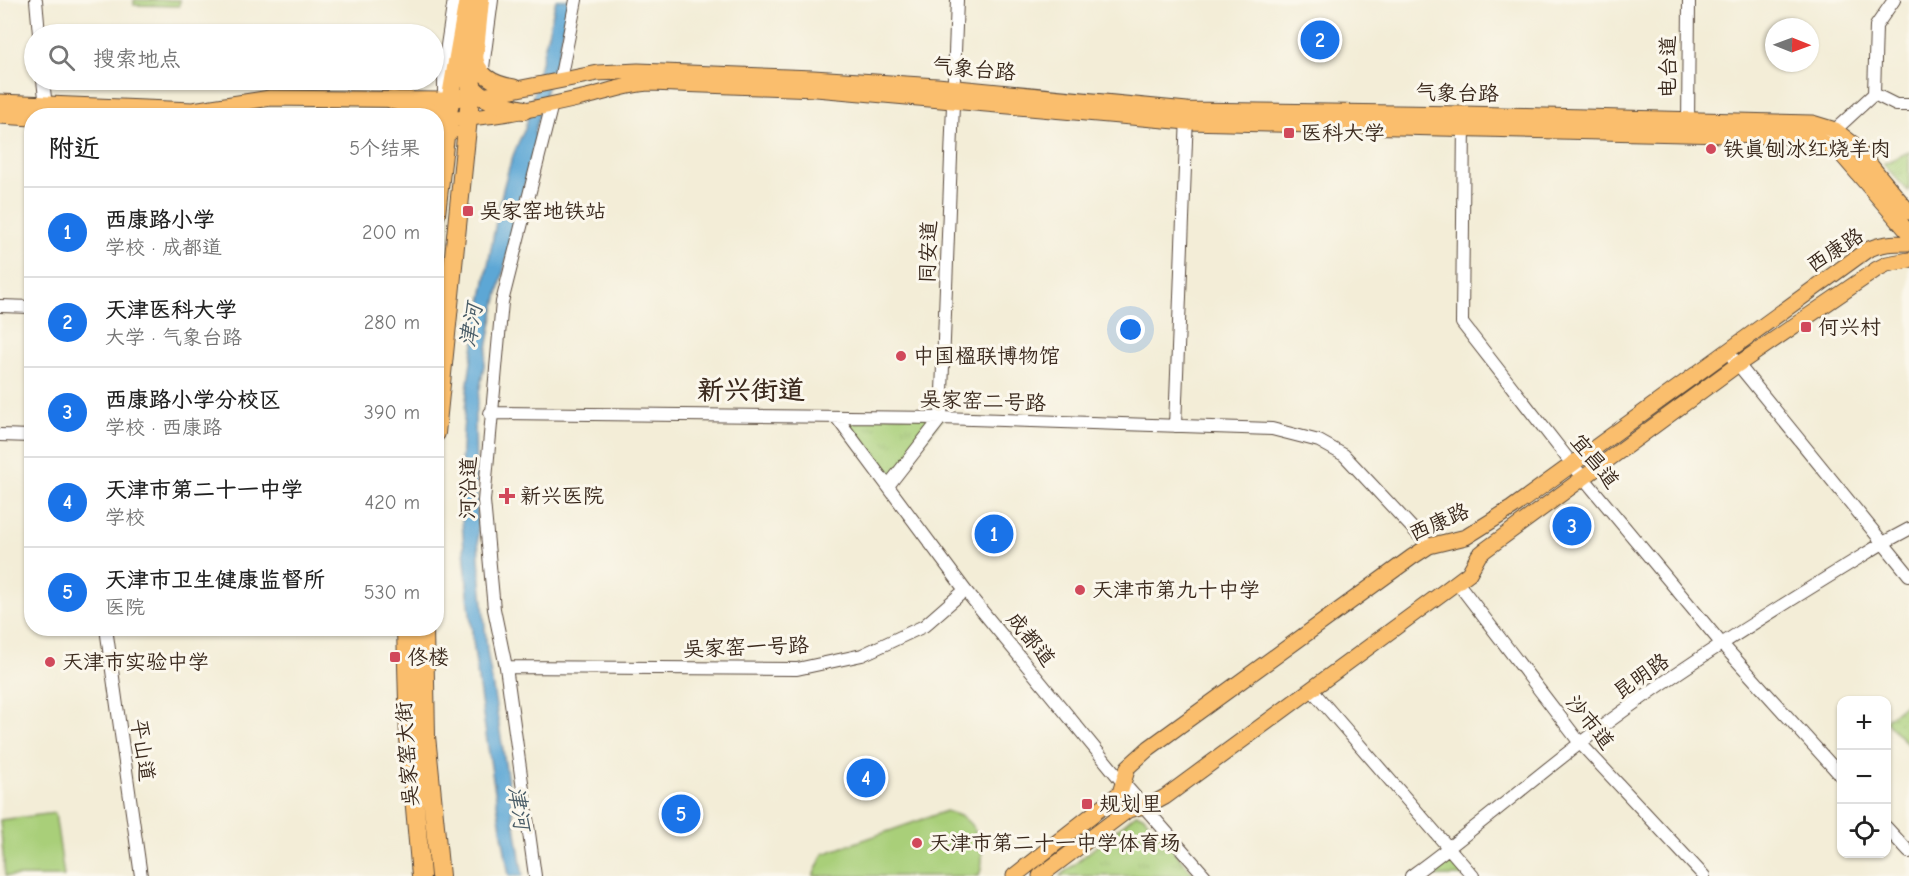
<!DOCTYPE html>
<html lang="zh">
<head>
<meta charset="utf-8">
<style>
  body { margin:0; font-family:"Comic Neue","LXGW WenKai TC",sans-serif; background:#f6f6f6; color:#222 }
  .controls { position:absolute; right:18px; bottom:18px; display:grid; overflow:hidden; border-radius:12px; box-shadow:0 2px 4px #0004 }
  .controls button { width:54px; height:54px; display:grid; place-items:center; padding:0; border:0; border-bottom:2px solid #e0e0e0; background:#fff; color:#222; font:30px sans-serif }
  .compass { position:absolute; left:1765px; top:18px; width:54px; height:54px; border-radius:50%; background:#fff; box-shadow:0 2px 4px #0004; rotate:91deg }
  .you { position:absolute; left:1131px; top:330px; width:21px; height:21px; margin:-15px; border:4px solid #fff; border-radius:50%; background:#1a73e8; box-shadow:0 0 0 9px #1a73e833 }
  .badge { display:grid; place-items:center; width:39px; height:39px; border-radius:50%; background:#1a73e8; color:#fff; font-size:20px; font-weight:700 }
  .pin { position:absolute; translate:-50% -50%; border:3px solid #fff; box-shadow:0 2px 6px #0006 }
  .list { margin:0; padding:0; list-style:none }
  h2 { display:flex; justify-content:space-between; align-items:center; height:78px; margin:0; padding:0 24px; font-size:26px }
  h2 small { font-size:20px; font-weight:400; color:#767676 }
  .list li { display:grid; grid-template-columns:39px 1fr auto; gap:18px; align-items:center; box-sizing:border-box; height:90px; padding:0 24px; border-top:2px solid #e0e0e0 }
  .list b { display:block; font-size:22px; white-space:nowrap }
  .list p { margin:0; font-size:20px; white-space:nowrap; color:#767676 }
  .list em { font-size:20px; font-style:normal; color:#767676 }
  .icon { flex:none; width:33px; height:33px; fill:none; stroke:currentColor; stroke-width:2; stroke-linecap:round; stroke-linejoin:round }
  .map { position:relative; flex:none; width:1909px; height:876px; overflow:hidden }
  .search { position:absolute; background:#fff; box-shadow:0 2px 4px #0004; left:24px; top:24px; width:420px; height:66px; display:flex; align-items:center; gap:15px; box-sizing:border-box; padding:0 21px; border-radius:33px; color:#767676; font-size:22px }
  .panel { position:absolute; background:#fff; box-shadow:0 2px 4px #0004; left:24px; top:108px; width:420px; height:528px; border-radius:24px }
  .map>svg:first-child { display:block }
</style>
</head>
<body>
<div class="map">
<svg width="1909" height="876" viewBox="0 0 1909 876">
  <defs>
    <pattern id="grass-dots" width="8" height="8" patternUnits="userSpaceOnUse" patternTransform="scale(1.5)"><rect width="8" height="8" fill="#a9cf79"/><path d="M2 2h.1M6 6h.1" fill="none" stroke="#92b268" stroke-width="1.8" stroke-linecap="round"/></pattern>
    <pattern id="park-tufts" width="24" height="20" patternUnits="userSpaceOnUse" patternTransform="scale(1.5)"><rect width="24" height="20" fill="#a9cf79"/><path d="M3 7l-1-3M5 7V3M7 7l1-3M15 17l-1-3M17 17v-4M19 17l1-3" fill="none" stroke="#92b268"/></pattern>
  </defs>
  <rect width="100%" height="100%" fill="#fbf7ec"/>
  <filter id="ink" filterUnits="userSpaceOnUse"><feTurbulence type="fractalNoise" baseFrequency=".0167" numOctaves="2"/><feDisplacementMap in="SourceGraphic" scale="12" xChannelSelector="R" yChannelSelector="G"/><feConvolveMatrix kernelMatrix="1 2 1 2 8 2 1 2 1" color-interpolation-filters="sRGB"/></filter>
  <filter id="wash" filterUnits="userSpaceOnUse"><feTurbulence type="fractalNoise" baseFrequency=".008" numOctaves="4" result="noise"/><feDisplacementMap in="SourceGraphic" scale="24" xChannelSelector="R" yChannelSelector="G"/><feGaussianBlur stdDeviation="1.35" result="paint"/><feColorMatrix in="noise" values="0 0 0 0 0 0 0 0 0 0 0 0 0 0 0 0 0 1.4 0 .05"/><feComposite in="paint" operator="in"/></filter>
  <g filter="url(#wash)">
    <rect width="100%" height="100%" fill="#f3edd7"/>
    <path fill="url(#grass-dots)" stroke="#727c4c" stroke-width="1.5" d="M1909,701V746L1886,721L1887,719Z"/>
    <path fill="url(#park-tufts)" stroke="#727c4c" stroke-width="1.5" d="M1909,152V192L1883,164Z
      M840,414L944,416L891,484Z
      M1136,814L1144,816L1195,876H1060Z
      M1449,855L1466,876H1421Z"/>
    <path fill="#a9cf79" stroke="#727c4c" stroke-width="1.5" d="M134,0H180L179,6L134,5Z
      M946,811C952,813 959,815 964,818C981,831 986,858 979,876H813L823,854Z
      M55,813L64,876H5L0,820Z"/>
    <path fill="#5da7d5" stroke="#4c687a" stroke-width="1.5" d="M556,0H570L556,63L553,67L534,134L537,135L494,310L475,416L476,481L479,558L487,650L523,876H509C493,779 476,682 467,584C463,539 459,494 462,448C465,386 477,325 488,265C496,223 504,166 525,129Z"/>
  </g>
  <g filter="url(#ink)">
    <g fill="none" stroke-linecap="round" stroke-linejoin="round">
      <defs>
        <path id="minor" d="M36,0L39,34
          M482,75L492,0
          M43,80L47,116
          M560,80L576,0
          M1874,94L1876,26L1894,0
          M444,106V65L454,0
          M1464,121L1462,323L1572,464L1721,643L1842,777
          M1688,126L1689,0
          M1825,143L1835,130L1874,94L1896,105H1909
          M0,306L32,307
          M1732,357L1909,575
          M490,413L941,418L1272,429L1319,441L1344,455L1429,546
          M837,418L965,590L1124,784L1205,876
          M1175,426L1187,115
          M0,435L32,436
          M888,486L941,418L957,0
          M1457,582L1580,743L1704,876
          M106,628L141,876
          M506,667L797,669L862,655L924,626L965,590
          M1311,689L1473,876
          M1886,827L1909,852
          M535,876L506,667L494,609L484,501L502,302L552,104
          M1411,876C1469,834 1522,788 1579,744C1675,670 1779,607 1883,543L1909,529"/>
        <path id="major" d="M475,53C476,75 494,84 514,87
          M0,102L193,110L270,98L443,100L482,96L598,73L638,71L813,78L937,86L1187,110L1464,114L1812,123L1835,130L1853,144L1909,212
          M0,116L32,118
          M400,116L428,107
          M438,119C488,120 537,108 586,97C607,92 628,84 650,83L816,89L1187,122L1809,137L1825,143L1842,155L1909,233
          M1014,876L1120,793L1128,767L1149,748L1412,557L1429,546L1466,537L1512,508L1867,250C1881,243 1894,243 1909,243
          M1040,876L1128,810L1152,804L1165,797L1449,588L1469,573L1479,555L1485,550L1737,365L1877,269L1887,264L1909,260"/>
        <path id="highway" d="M468,79C476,101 504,106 524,110
          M393,100C414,104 439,110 450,131
          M436,214L447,119L468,0
          M436,433L480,0
          M406,628L409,739L421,876
          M424,628L426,736L440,876"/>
      </defs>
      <use href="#minor" stroke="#57473a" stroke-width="14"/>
      <use href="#major" stroke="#57473a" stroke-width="17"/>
      <use href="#highway" stroke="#57473a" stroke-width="20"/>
      <use href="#minor" stroke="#fff" stroke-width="12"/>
      <use href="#major" stroke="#fabe6d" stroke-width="15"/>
      <use href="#highway" stroke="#fabe6d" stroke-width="18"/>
    </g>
  </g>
  <g fill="#d1495b" stroke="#fbf7ec" stroke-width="2">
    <rect x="1283" y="127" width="12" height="12" rx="3"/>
    <circle cx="1711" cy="149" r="6"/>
    <rect x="462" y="205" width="12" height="12" rx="3"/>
    <rect x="1800" y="321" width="12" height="12" rx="3"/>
    <circle cx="901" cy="356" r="6"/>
    <path d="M504 487h6v6h6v6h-6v6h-6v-6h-6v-6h6z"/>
    <circle cx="1080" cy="590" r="6"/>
    <rect x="389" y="651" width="12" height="12" rx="3"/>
    <circle cx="50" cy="662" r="6"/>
    <rect x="1081" y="798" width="12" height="12" rx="3"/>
    <circle cx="917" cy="843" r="6"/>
  </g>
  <g text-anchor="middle" stroke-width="6" stroke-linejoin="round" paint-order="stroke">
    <g font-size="21" fill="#3b2a1e" stroke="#fbf7ec">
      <text transform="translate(1668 67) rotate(-90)" y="7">电台道</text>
      <text transform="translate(974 69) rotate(5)" y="7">气象台路</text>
      <text transform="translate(1457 93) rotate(1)" y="7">气象台路</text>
      <text transform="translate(1835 250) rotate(-33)" y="7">西康路</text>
      <text transform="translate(928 252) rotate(-88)" y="7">同安道</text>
      <text transform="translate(983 401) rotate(2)" y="7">吴家窑二号路</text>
      <text transform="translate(1595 461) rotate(51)" y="7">宜昌道</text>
      <text transform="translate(468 488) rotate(-89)" y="7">河沿道</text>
      <text transform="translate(1439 522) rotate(-24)" y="7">西康路</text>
      <text transform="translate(1031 639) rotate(51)" y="7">成都道</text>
      <text transform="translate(746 647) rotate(-2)" y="7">吴家窑一号路</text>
      <text transform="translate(1641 676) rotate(-35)" y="7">昆明路</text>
      <text transform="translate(1590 722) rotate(51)" y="7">沙市道</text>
      <text transform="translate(143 750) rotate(82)" y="7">平山道</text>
      <text transform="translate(407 754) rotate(-94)" y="7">吴家窑大街</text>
    </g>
    <g font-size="21" fill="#3b2a1e" stroke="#fbf7ec" text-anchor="start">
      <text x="1301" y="140">医科大学</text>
      <text x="1723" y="156">铁真刨冰红烧羊肉</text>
      <text x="480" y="218">吴家窑地铁站</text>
      <text x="1818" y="334">何兴村</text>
      <text x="913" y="363">中国楹联博物馆</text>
      <text x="520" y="503">新兴医院</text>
      <text x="1092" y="597">天津市第九十中学</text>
      <text x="407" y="664">佟楼</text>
      <text x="62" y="669">天津市实验中学</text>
      <text x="1099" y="811">规划里</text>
      <text x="929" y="850">天津市第二十一中学体育场</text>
    </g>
    <g font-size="22" font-style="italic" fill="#495c67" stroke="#fbf7ec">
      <text transform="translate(470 325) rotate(-80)" y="8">津河</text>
      <text transform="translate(520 808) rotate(81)" y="8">津河</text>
    </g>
    <g font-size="27" font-weight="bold" fill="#3b2a1e" stroke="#fbf7ec">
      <text x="751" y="399">新兴街道</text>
    </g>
  </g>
</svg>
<div class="controls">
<button>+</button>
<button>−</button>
<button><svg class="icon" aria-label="locate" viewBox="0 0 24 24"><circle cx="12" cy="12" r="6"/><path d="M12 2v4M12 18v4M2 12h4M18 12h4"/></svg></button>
</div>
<svg class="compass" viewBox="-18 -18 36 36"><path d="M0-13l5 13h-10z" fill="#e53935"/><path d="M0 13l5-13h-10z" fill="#767676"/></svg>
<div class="you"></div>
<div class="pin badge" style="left:994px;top:534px">1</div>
<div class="pin badge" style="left:1320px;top:40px">2</div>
<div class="pin badge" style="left:1572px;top:526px">3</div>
<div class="pin badge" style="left:866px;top:778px">4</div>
<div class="pin badge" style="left:681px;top:814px">5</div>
<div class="search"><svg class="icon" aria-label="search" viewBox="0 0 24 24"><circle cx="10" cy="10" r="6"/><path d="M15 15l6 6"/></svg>搜索地点</div>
<section class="panel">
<h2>附近<small>5个结果</small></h2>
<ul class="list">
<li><span class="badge">1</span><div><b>西康路小学</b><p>学校 · 成都道</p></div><em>200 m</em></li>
<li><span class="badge">2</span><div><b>天津医科大学</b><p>大学 · 气象台路</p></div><em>280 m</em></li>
<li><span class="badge">3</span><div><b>西康路小学分校区</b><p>学校 · 西康路</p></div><em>390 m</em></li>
<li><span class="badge">4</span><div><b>天津市第二十一中学</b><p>学校</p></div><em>420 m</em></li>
<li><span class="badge">5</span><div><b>天津市卫生健康监督所</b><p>医院</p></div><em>530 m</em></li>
</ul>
</section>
</div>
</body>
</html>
